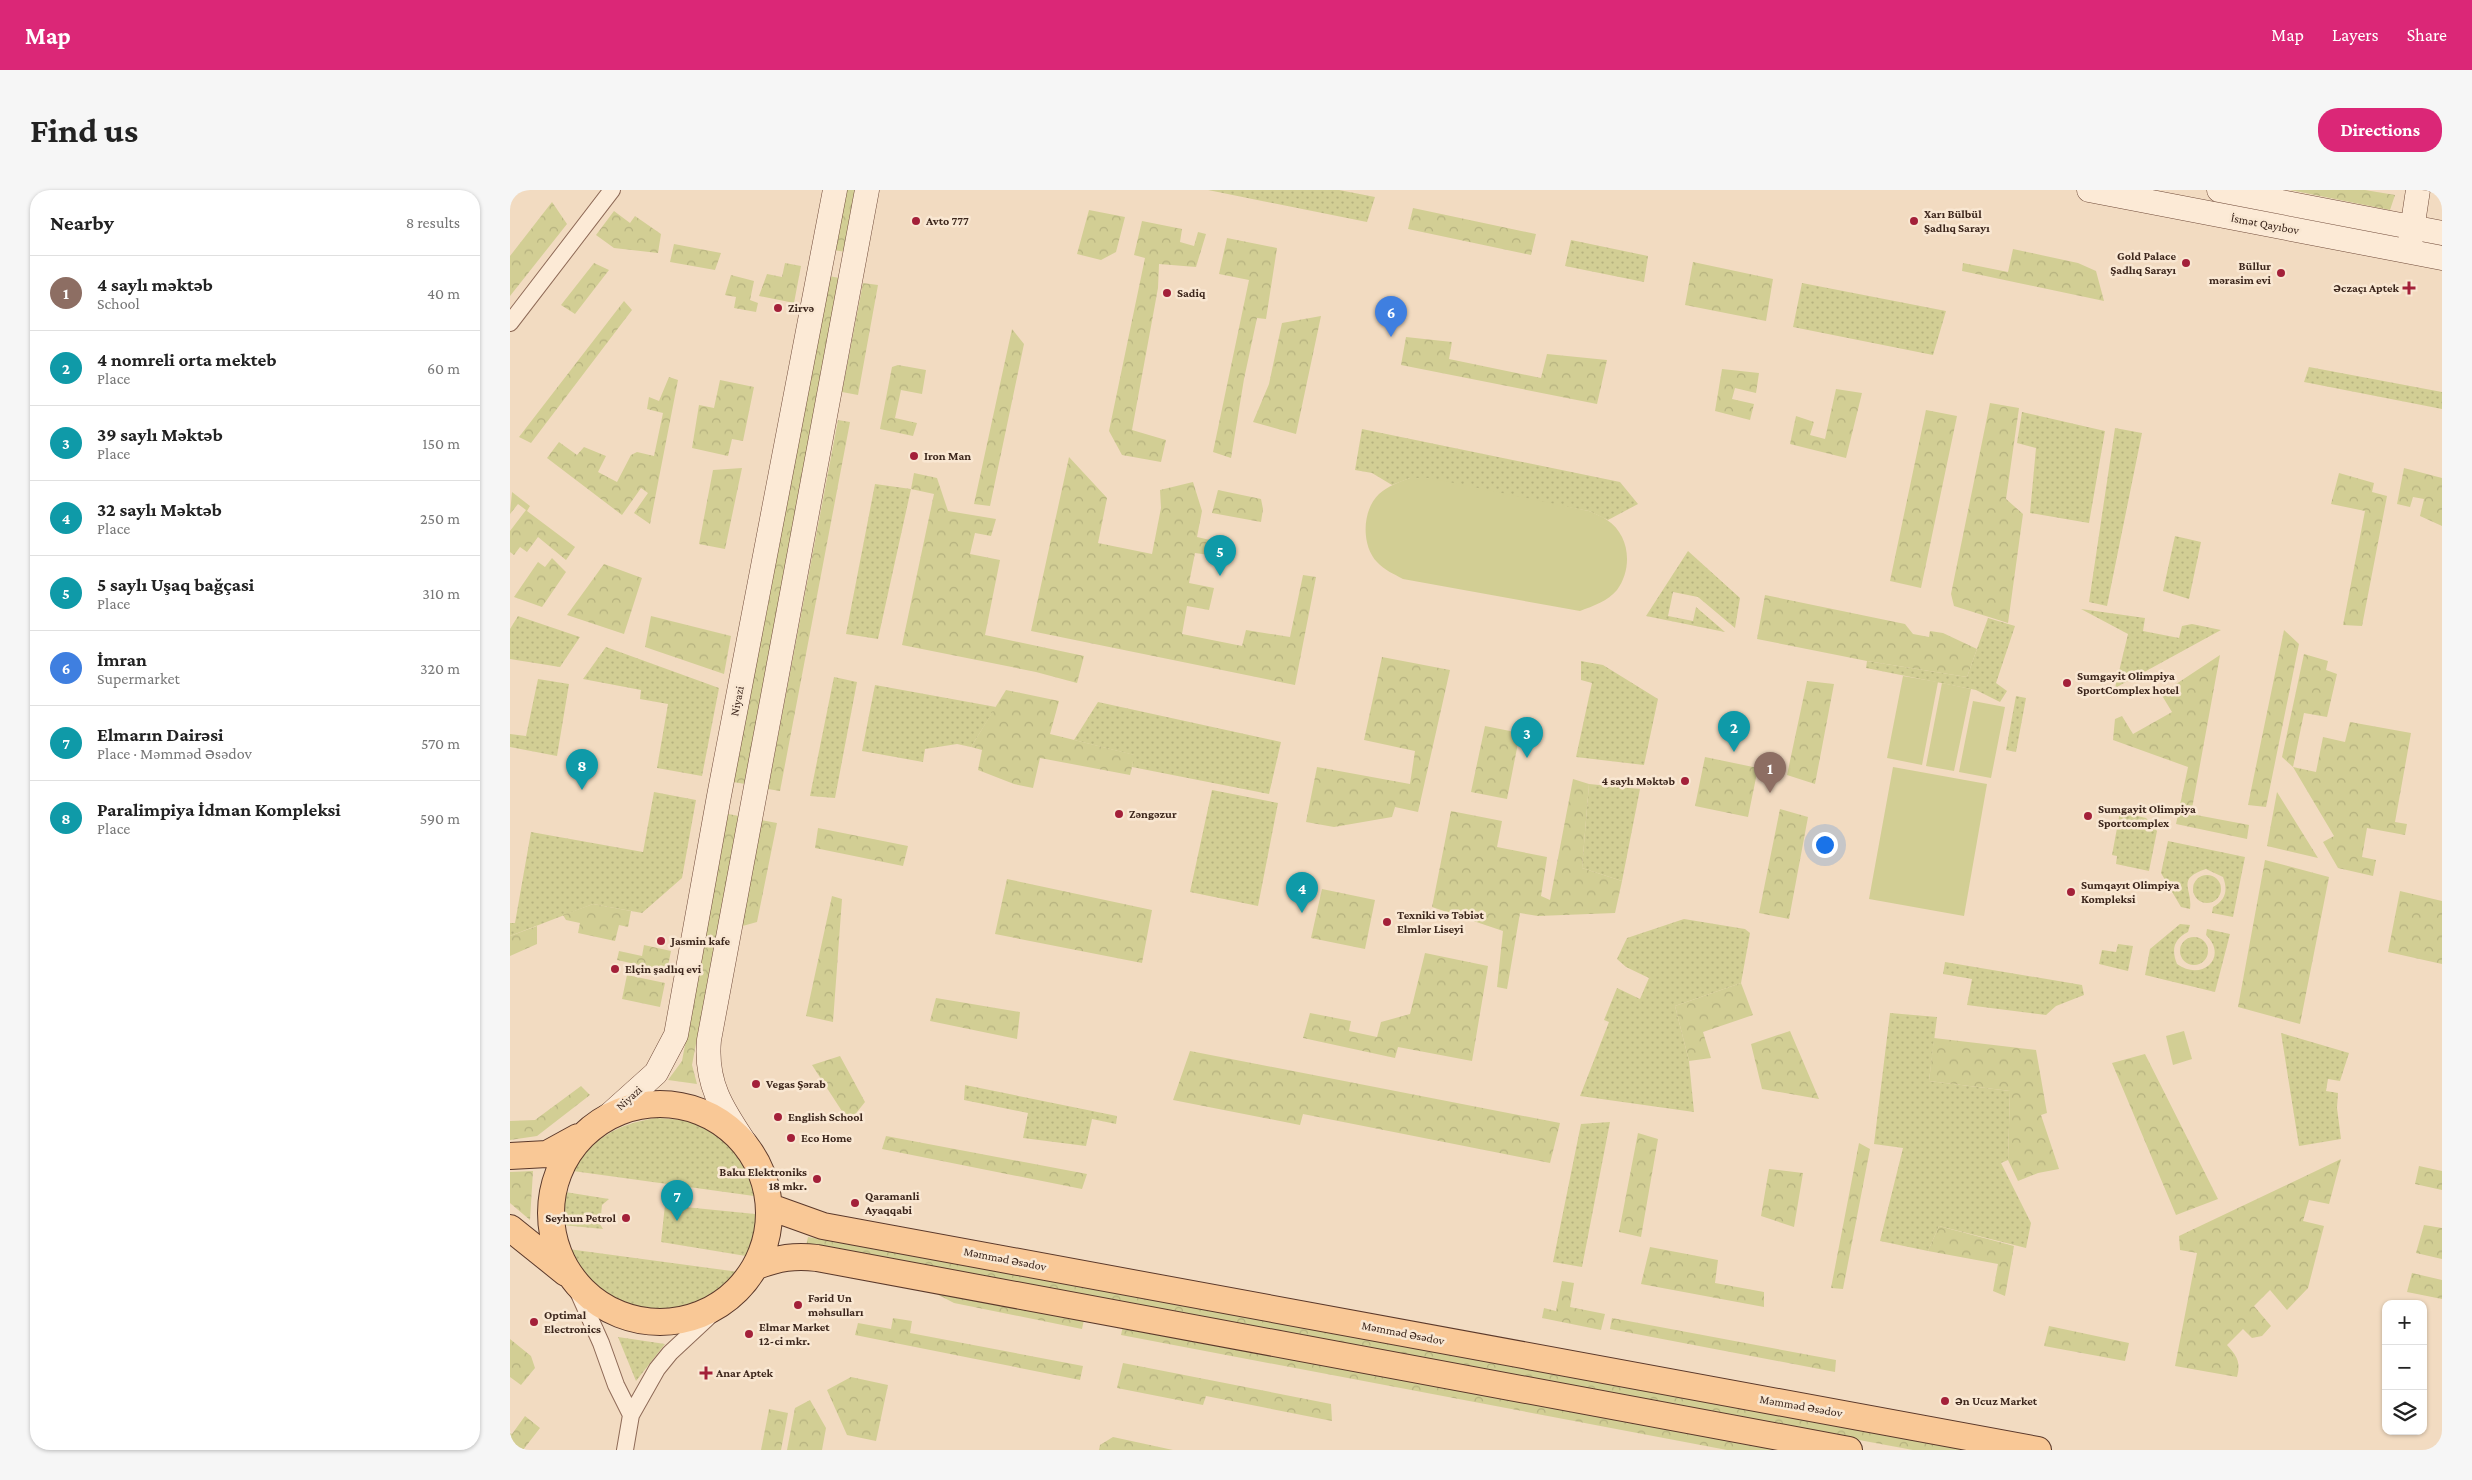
<!DOCTYPE html>
<html lang="en">
<head>
<meta charset="utf-8">
<style>
  body { margin:0; font-family:"Crimson Pro",serif; background:#f6f6f6; color:#222 }
  .controls { position:absolute; right:15px; bottom:15px; display:grid; overflow:hidden; border-radius:10px; box-shadow:0 1px 4px #0004 }
  .controls button { width:45px; height:45px; display:grid; place-items:center; padding:0; border:0; border-bottom:1px solid #e0e0e0; background:#fff; color:#222; font:25px sans-serif }
  .you { position:absolute; left:1314px; top:654px; width:18px; height:18px; margin:-12px; border:4px solid #fff; border-radius:50%; background:#1a73e8; box-shadow:0 0 0 8px #1a73e833 }
  .badge { display:grid; place-items:center; width:32px; height:32px; border-radius:50%; background:#db2777; color:#fff; font-size:16px; font-weight:700 }
  .pin { position:absolute; translate:-50% -41px; filter:drop-shadow(0 1px 2px #0008) }
  .pin::after { content:''; position:absolute; top:26px; width:18px; height:15px; background:inherit; clip-path:polygon(0 0,100% 0,50% 100%) }
  .list { margin:0; padding:0; list-style:none }
  h2 { display:flex; justify-content:space-between; align-items:center; height:65px; margin:0; padding:0 20px; font-size:21px }
  h2 small { font-size:16px; font-weight:400; color:#767676 }
  .list li { display:grid; grid-template-columns:32px 1fr auto; gap:15px; align-items:center; box-sizing:border-box; height:75px; padding:0 20px; border-top:1px solid #e0e0e0 }
  .list b { display:block; font-size:19px; white-space:nowrap }
  .list p { margin:0; font-size:16px; white-space:nowrap; color:#767676 }
  .list em { font-size:16px; font-style:normal; color:#767676 }
  .icon { flex:none; width:28px; height:28px; fill:none; stroke:currentColor; stroke-width:2; stroke-linecap:round; stroke-linejoin:round }
  .map { position:relative; flex:none; width:1932px; height:1260px; overflow:hidden; border-radius:20px }
  header { display:flex; align-items:center; gap:30px; box-sizing:border-box; height:70px; padding:0 25px; background:#db2777; color:#fff }
  header strong { font-size:24px }
  nav { display:flex; gap:28px; margin-inline-start:auto; font-size:18px }
  .intro { display:flex; align-items:center; justify-content:space-between; box-sizing:border-box; height:120px; padding:0 30px }
  h1 { margin:0; font-size:35px }
  .button { padding:12px 22px; border-radius:20px; background:#db2777; color:#fff; font-size:18px; font-weight:700 }
  main { display:flex; gap:30px; padding:0 30px }
  aside { flex:1; background:#fff; border-radius:20px; box-shadow:0 1px 4px #0004 }
  .map>svg:first-child { display:block }
</style>
</head>
<body>
<header>
<strong>Map</strong>
<nav><a>Map</a><a>Layers</a><a>Share</a></nav>
</header>
<div class="intro"><h1>Find us</h1><a class="button">Directions</a></div>
<main>
<aside>
<h2>Nearby<small>8 results</small></h2>
<ul class="list">
<li><span class="badge" style="background:#8d6e63">1</span><div><b>4 saylı məktəb</b><p>School</p></div><em>40 m</em></li>
<li><span class="badge" style="background:#0f9aa8">2</span><div><b>4 nomreli orta mekteb</b><p>Place</p></div><em>60 m</em></li>
<li><span class="badge" style="background:#0f9aa8">3</span><div><b>39 saylı Məktəb</b><p>Place</p></div><em>150 m</em></li>
<li><span class="badge" style="background:#0f9aa8">4</span><div><b>32 saylı Məktəb</b><p>Place</p></div><em>250 m</em></li>
<li><span class="badge" style="background:#0f9aa8">5</span><div><b>5 saylı Uşaq bağçasi</b><p>Place</p></div><em>310 m</em></li>
<li><span class="badge" style="background:#3f7fe0">6</span><div><b>İmran</b><p>Supermarket</p></div><em>320 m</em></li>
<li><span class="badge" style="background:#0f9aa8">7</span><div><b>Elmarın Dairəsi</b><p>Place · Məmməd Əsədov</p></div><em>570 m</em></li>
<li><span class="badge" style="background:#0f9aa8">8</span><div><b>Paralimpiya İdman Kompleksi</b><p>Place</p></div><em>590 m</em></li>
</ul>
</aside>
<div class="map">
<svg width="1932" height="1260" viewBox="0 0 1932 1260">
  <defs>
    <pattern id="grass-dots" width="8" height="8" patternUnits="userSpaceOnUse" patternTransform="scale(1.25)"><rect width="8" height="8" fill="#d2ce94"/><path d="M2 2h.1M6 6h.1" fill="none" stroke="#b5b17f" stroke-width="1.8" stroke-linecap="round"/></pattern>
    <pattern id="forest-crowns" width="20" height="18" patternUnits="userSpaceOnUse" patternTransform="scale(1.25)"><rect width="20" height="18" fill="#d2ce94"/><path d="M2 6a3 3 0 1 1 6 0M12 15a3 3 0 1 1 6 0" fill="none" stroke="#b5b17f"/></pattern>
  </defs>
  <rect width="100%" height="100%" fill="#f2dbc1"/>
  <path fill="url(#grass-dots)" d="M698,0H829L865,7L857,32Z
    M1061,50L1138,66L1134,92L1055,76Z
    M1292,93L1436,121L1423,165L1283,137Z
    M1799,177L1932,202V219L1794,192Z
    M1512,222L1595,241L1579,333L1520,323L1526,258L1507,253Z
    M1605,238L1632,243L1597,416L1579,412Z
    M852,239L1110,292L1128,314L1098,330L1079,321L900,288L882,295L862,283L845,280Z
    M365,294L401,299L368,449L336,444Z
    M1665,346L1691,352L1679,409L1653,401Z
    M1178,361L1230,408L1225,438L1188,407L1163,402L1158,426L1183,431L1186,417L1215,442L1136,426Z
    M1571,419L1635,428L1633,441L1669,448L1672,436L1682,434L1711,440L1605,498L1618,444Z
    M8,426L70,447L50,477L0,469V439Z
    M1478,428L1505,436L1486,493L1497,501L1490,512L1466,500L1356,478L1357,471L1457,487Z
    M96,457L209,498L192,586L147,578L158,514L130,509L131,500L73,489Z
    M1071,471L1093,475L1148,509L1134,575L1066,567L1082,493L1071,490Z
    M324,487L347,492L325,608L300,606Z
    M28,489L59,494L47,566L0,557V544L16,546Z
    M365,495L486,517L461,557L447,554L415,559L413,572L352,561Z
    M1506,506L1516,508L1506,562L1496,560Z
    M588,512L771,552L759,604L622,577L624,565L564,550Z
    M1079,594L1130,599L1112,691L1072,678Z
    M702,600L768,613L748,716L680,702Z
    M144,602L186,610L172,688L132,723L83,714L0,746V733H5L21,642L133,662Z
    M1610,622L1636,628L1647,641L1639,681L1606,674L1607,666L1602,665Z
    M1658,651L1735,667L1723,727L1702,723L1703,717C1716,710 1718,700 1713,687L1696,679C1665,689 1683,699 1680,719L1671,717L1651,683Z
    M1683 699a14 14 0 1 1 28 0a14 14 0 1 1-28 0Z
    M1174,729L1235,739L1240,743L1231,793L1165,816L1179,871L1184,922L1070,906L1099,832L1094,830L1107,798L1130,809L1139,788L1116,777L1107,769L1117,748Z
    M1670,734L1680,735L1678,742C1664,749 1661,759 1667,774C1692,792 1719,767 1696,745L1697,739L1720,744L1705,802L1635,785L1640,759Z
    M1670 761a14 14 0 1 1 28 0a14 14 0 1 1-28 0Z
    M1608,754L1623,756L1618,781L1589,774L1592,760L1606,762Z
    M1435,772L1572,795L1574,805L1546,816L1536,825L1457,815L1462,789L1433,784Z
    M1380,823L1427,827L1419,891L1500,901L1498,970L1491,973L1521,1033L1516,1058L1429,1036L1418,1061L1370,1051L1393,958L1364,954Z
    M1771,843L1839,863L1830,891L1818,889L1816,901L1828,903L1827,918L1831,949L1789,956Z
    M455,895L607,926L606,934L582,929L576,956L513,948L518,923L454,910Z
    M145,928C161,929 180,929 195,936C224,949 240,977 244,1006L63,981C84,947 106,935 145,928Z
    M1100,932L1072,1077L1043,1072L1071,934Z
    M55,1002L99,1009L92,1015L90,1034L93,1039L52,1035L51,1018Z
    M155,1015L245,1024C247,1041 245,1052 236,1066L151,1052Z
    M58,1059L229,1082C219,1093 208,1105 194,1111C150,1132 97,1118 68,1080C64,1075 61,1066 58,1059Z
    M108,1147L155,1154L126,1191Z"/>
  <path fill="url(#forest-crowns)" d="M334,0H347L336,62L323,60Z
    M1780,0H1855L1885,5L1880,20Z
    M42,12L57,34L0,106V66Z
    M903,18L1026,44L1021,65L898,39Z
    M579,20L615,27L606,62L591,70L567,64Z
    M104,21L120,33L125,26L151,44L148,63L104,58L86,45Z
    M632,31L672,39L670,52L684,56L688,42L696,44L686,77L649,74L648,98L622,240L656,250L651,272L612,265L599,241L635,68L624,65Z
    M717,48L767,58L756,129L747,128L734,189L721,268L703,262L739,90L709,84Z
    M164,54L211,63L205,80L160,72Z
    M1503,59L1568,73L1586,81L1594,111L1452,81L1453,73L1498,82Z
    M1183,72L1263,89L1256,131L1175,115Z
    M84,73L99,80L65,124L51,115Z
    M275,73L291,76L284,113L249,106L257,84L272,87Z
    M221,85L244,91L240,110L248,113L246,122L224,118L226,107L215,105Z
    M318,86L330,88L235,594L223,592Z
    M353,93L368,95L348,205L332,202Z
    M114,111L122,120L21,253L9,247Z
    M811,126L786,244L743,232L759,194L772,133Z
    M502,139L514,154L480,316L464,314Z
    M896,147L942,152L939,169L1031,188L1037,164L1097,170L1087,214L891,175Z
    M388,175L416,180L412,204L391,200L385,228L407,233L403,246L370,239L382,177Z
    M1212,179L1249,183L1246,203L1225,198L1222,209L1244,214L1240,230L1205,221Z
    M159,187L168,190L140,334L124,323L138,303L131,298L112,325L37,268L49,252L67,265L74,257L96,266L88,282L107,292L121,265L127,262L144,266L153,223L137,219L139,207L149,211Z
    M210,190L244,197L233,251L222,249L218,266L182,258L189,215L204,218Z
    M1326,199L1352,203L1336,268L1280,254L1286,226L1304,232L1300,245L1315,249Z
    M1480,213L1509,218L1496,309L1513,324L1498,433L1444,416L1441,404Z
    M1416,220L1447,226L1411,398L1380,391Z
    M328,230L340,232L270,601L258,599Z
    M559,267L597,308L588,353L642,364L651,318L650,300L683,292L692,321L687,347L709,352L706,366L685,363L679,393L704,398L699,420L677,416L672,444L732,456L736,440L780,447L793,385L806,387L785,495L521,441Z
    M232,278L215,359L189,354L203,280Z
    M1894,278L1932,288V336L1910,326L1914,309L1903,307L1900,317L1887,314Z
    M404,283L427,288L438,321L486,329L481,346L465,343L460,364L490,370L475,445L574,466L567,493L526,482L392,455L424,304L401,299Z
    M1829,283L1864,293L1862,302L1877,306L1852,436L1833,435L1855,321L1821,314Z
    M708,300L751,309L753,319L751,332L702,323Z
    M2,302L20,316L17,321L65,357L56,370L28,347L17,362L10,357L4,365L0,362V341L16,320L8,314L0,324Z
    M42,368L56,382L32,417L4,407L28,372L35,377Z
    M94,374L132,388L114,444L57,425Z
    M1255,405L1395,434L1403,444L1419,447L1420,441L1433,443L1467,459L1457,487L1357,471L1247,449Z
    M141,426L221,446L214,484L135,457Z
    M1774,440L1789,454L1756,617L1738,615Z
    M1794,464L1818,471L1816,480L1827,484L1817,527L1794,523L1783,577L1806,582L1813,547L1835,552L1840,532L1901,543L1885,632L1897,634L1895,645L1857,638L1852,667L1866,670L1863,686L1828,678L1813,652L1824,646L1783,577L1772,567Z
    M1710,465L1681,624L1739,635L1737,649L1666,634L1678,577L1603,550L1605,529L1612,526L1623,544L1662,522L1651,504Z
    M872,467L940,480L908,622L885,617L882,627L824,637L796,632L807,577L900,594L905,561L854,550Z
    M1297,491L1324,494L1305,594L1277,585Z
    M496,500L549,511L540,544L625,565L620,585L530,568L523,598L504,594L468,580L472,560L461,557Z
    M975,536L1010,543L997,609L961,602Z
    M1195,567L1248,578L1238,627L1185,616Z
    M1063,589L1079,594L1072,678L1112,691L1105,723L1028,726L1010,723L997,799L987,797L993,741L922,717L941,621L992,631L987,657L1037,667L1031,706L1040,710Z
    M1767,602L1808,668L1757,656Z
    M1270,619L1298,627L1279,729L1249,723Z
    M218,624L229,626L182,875L187,894L158,890L172,871Z
    M251,630L267,633L247,732L229,737Z
    M308,638L398,656L393,676L305,658Z
    M1755,670L1819,687L1790,834L1728,817Z
    M497,689L642,720L632,773L485,744Z
    M812,699L865,710L855,759L801,748Z
    M1890,701L1932,711V774L1878,762Z
    M322,706L332,709L323,832L296,826Z
    M83,714L121,721L118,737L109,735L105,751L68,743L70,733L56,730L53,725Z
    M27,736V754L0,766V746Z
    M134,755L161,761L157,781L107,770L109,761L132,766Z
    M915,763L978,776L962,871L888,857L885,868L793,848L800,823L841,831L839,841L867,847L871,832L900,824Z
    M117,785L155,793L150,817L112,809Z
    M1231,793L1243,825L1193,842L1201,868L1179,871L1165,816Z
    M426,808L510,822L507,849L420,831Z
    M1280,841L1309,909L1252,899L1241,854Z
    M1424,848L1526,860L1537,923L1531,925L1549,979L1528,983L1508,991L1498,970L1500,901L1419,891Z
    M680,861L1050,933L1040,973L793,924L790,935L663,910Z
    M1635,864L1708,1009L1666,1025L1602,873Z
    M330,866L355,912L339,932L302,875Z
    M71,896L80,905L27,946L0,950V931L25,930Z
    M1128,943L1148,949L1131,1047L1109,1042Z
    M376,946L577,984L572,999L372,959Z
    M1349,953L1360,959L1333,1099L1321,1098Z
    M1831,969L1819,1014L1799,1010L1793,1031L1814,1036L1798,1098L1777,1120L1760,1100L1744,1116L1761,1136L1752,1146L1742,1148L1733,1139L1717,1155C1727,1166 1731,1172 1727,1187L1665,1176L1687,1063L1670,1060L1669,1046Z
    M1909,976L1932,981V1000L1905,994Z
    M1259,979L1293,983L1284,1037L1251,1026Z
    M23,981L20,1030L0,1013V982Z
    M1914,1035L1932,1038V1069L1906,1063Z
    M1429,1036L1504,1056L1495,1106L1483,1101L1488,1074L1418,1061Z
    M298,1047L1457,1260H1403L296,1056Z
    M1140,1057L1208,1070L1205,1093L1254,1102V1117L1131,1094Z
    M1902,1083L1932,1090V1109L1897,1102Z
    M1052,1091L1064,1093L1060,1117L1095,1124L1091,1140L1032,1128L1034,1118L1046,1121Z
    M417,1099L574,1130L572,1139L444,1113Z
    M383,1128L402,1131L400,1143L573,1176L570,1190L345,1145L348,1133L381,1139Z
    M1102,1128L1326,1170L1325,1182L1100,1139Z
    M613,1136L1269,1260H1217L611,1145Z
    M1539,1136L1619,1153L1615,1171L1534,1156Z
    M0,1149L21,1166L25,1178L11,1195L0,1187Z
    M613,1173L821,1214L822,1231L696,1206L693,1215L607,1198Z
    M341,1187L378,1195L366,1251L337,1245L317,1200Z
    M300,1210L316,1238L312,1260H277L285,1218Z
    M259,1219L278,1223L271,1260H251Z
    M15,1226L30,1238L13,1260H0V1243L2,1244Z
    M603,1247L663,1260H589L590,1255Z"/>
  <path fill="#d2ce94" d="M900,288H920L1079,321C1085,324 1092,326 1097,330C1120,345 1123,378 1107,400C1098,411 1083,416 1070,421L893,389C884,384 874,380 867,372C851,355 852,320 869,304C878,296 889,292 900,288Z
    M1393,486L1428,492L1412,575L1377,568Z
    M1432,493L1461,499L1444,581L1416,576Z
    M1463,511L1495,517L1481,588L1449,582Z
    M1383,577L1477,594L1454,726L1359,709Z
    M1674,841L1682,869L1663,875L1656,846Z"/>
  <g fill="none" stroke-linecap="round" stroke-linejoin="round">
    <defs>
      <path id="street" d="M0,133L102,0
        M61,1086L91,1153L106,1195L121,1225L115,1260
        M121,1225L147,1179L160,1163L218,1109"/>
      <path id="secondary" d="M1579,0L1932,68
        M1709,0L1932,43
        M1900,53L1908,0
        M97,927L146,883L166,845L209,606L325,0
        M235,953C212,919 195,893 199,850L357,0"/>
      <path id="primary" d="M41 1023a109 109 0 1 1 218 0a109 109 0 1 1-218 0Z
        M0,966L37,964L68,947
        M260,1017L313,1036L1528,1260
        M0,1038L56,1083
        M247,1076C268,1068 285,1065 307,1068L1339,1260"/>
    </defs>
    <use href="#street" stroke="#8e6a57" stroke-width="18"/>
    <use href="#secondary" stroke="#704b3a" stroke-width="25"/>
    <use href="#primary" stroke="#5b392b" stroke-width="28"/>
    <use href="#street" stroke="#fcead6" stroke-width="16"/>
    <use href="#secondary" stroke="#fcead6" stroke-width="24"/>
    <use href="#primary" stroke="#f9c896" stroke-width="26"/>
  </g>
  <g fill="#a32039" stroke="#f9e7d2" stroke-width="2">
    <circle cx="406" cy="31" r="5"/>
    <circle cx="1404" cy="31" r="5"/>
    <circle cx="1676" cy="73" r="5"/>
    <circle cx="1771" cy="83" r="5"/>
    <path d="M1896.5 90.5h5v5h5v5h-5v5h-5v-5h-5v-5h5z"/>
    <circle cx="657" cy="103" r="5"/>
    <circle cx="268" cy="118" r="5"/>
    <circle cx="404" cy="266" r="5"/>
    <circle cx="1557" cy="493" r="5"/>
    <circle cx="1175" cy="591" r="5"/>
    <circle cx="609" cy="624" r="5"/>
    <circle cx="1578" cy="626" r="5"/>
    <circle cx="1561" cy="702" r="5"/>
    <circle cx="877" cy="732" r="5"/>
    <circle cx="151" cy="751" r="5"/>
    <circle cx="105" cy="779" r="5"/>
    <circle cx="246" cy="894" r="5"/>
    <circle cx="268" cy="927" r="5"/>
    <circle cx="281" cy="948" r="5"/>
    <circle cx="307" cy="989" r="5"/>
    <circle cx="345" cy="1013" r="5"/>
    <circle cx="116" cy="1028" r="5"/>
    <circle cx="288" cy="1115" r="5"/>
    <circle cx="24" cy="1132" r="5"/>
    <circle cx="239" cy="1144" r="5"/>
    <path d="M193.5 1175.5h5v5h5v5h-5v5h-5v-5h-5v-5h5z"/>
    <circle cx="1435" cy="1211" r="5"/>
  </g>
  <g text-anchor="middle" stroke-width="5" stroke-linejoin="round" paint-order="stroke">
    <g font-size="12" font-weight="bold" fill="#3c261c" stroke="#f9e7d2" text-anchor="start">
      <text x="1414" y="28">Xarı Bülbül<tspan x="1414" dy="14">Şadlıq Sarayı</tspan></text>
      <text x="416" y="35">Avto 777</text>
      <text x="1666" y="70" text-anchor="end">Gold Palace<tspan x="1666" dy="14">Şadlıq Sarayı</tspan></text>
      <text x="1761" y="80" text-anchor="end">Büllur<tspan x="1761" dy="14">mərasim evi</tspan></text>
      <text x="1889" y="102" text-anchor="end">Əczaçı Aptek</text>
      <text x="667" y="107">Sadiq</text>
      <text x="278" y="122">Zirvə</text>
      <text x="414" y="270">Iron Man</text>
      <text x="1567" y="490">Sumgayit Olimpiya<tspan x="1567" dy="14">SportComplex hotel</tspan></text>
      <text x="1165" y="595" text-anchor="end">4 saylı Məktəb</text>
      <text x="1588" y="623">Sumgayit Olimpiya<tspan x="1588" dy="14">Sportcomplex</tspan></text>
      <text x="619" y="628">Zəngəzur</text>
      <text x="1571" y="699">Sumqayıt Olimpiya<tspan x="1571" dy="14">Kompleksi</tspan></text>
      <text x="887" y="729">Texniki və Təbiət<tspan x="887" dy="14">Elmlər Liseyi</tspan></text>
      <text x="161" y="755">Jasmin kafe</text>
      <text x="115" y="783">Elçin şadlıq evi</text>
      <text x="256" y="898">Vegas Şərab</text>
      <text x="278" y="931">English School</text>
      <text x="291" y="952">Eco Home</text>
      <text x="297" y="986" text-anchor="end">Baku Elektroniks<tspan x="297" dy="14">18 mkr.</tspan></text>
      <text x="355" y="1010">Qaramanli<tspan x="355" dy="14">Ayaqqabi</tspan></text>
      <text x="106" y="1032" text-anchor="end">Seyhun Petrol</text>
      <text x="298" y="1112">Fərid Un<tspan x="298" dy="14">məhsulları</tspan></text>
      <text x="34" y="1129">Optimal<tspan x="34" dy="14">Electronics</tspan></text>
      <text x="249" y="1141">Elmar Market<tspan x="249" dy="14">12-ci mkr.</tspan></text>
      <text x="206" y="1187">Anar Aptek</text>
      <text x="1445" y="1215">Ən Ucuz Market</text>
    </g>
    <g font-size="12" fill="#3c261c" stroke="#f9e7d2">
      <text transform="translate(1755 34) rotate(11)" y="4">İsmət Qayıbov</text>
      <text transform="translate(227 511) rotate(-79)" y="4">Niyazi</text>
      <text transform="translate(119 908) rotate(-42)" y="4">Niyazi</text>
      <text transform="translate(495 1069) rotate(11)" y="4">Məmməd Əsədov</text>
      <text transform="translate(893 1143) rotate(11)" y="4">Məmməd Əsədov</text>
      <text transform="translate(1291 1216) rotate(10)" y="4">Məmməd Əsədov</text>
    </g>
  </g>
</svg>
<div class="controls">
<button>+</button>
<button>−</button>
<button><svg class="icon" aria-label="layers" viewBox="0 0 24 24"><path d="M12 4l9 5-9 5-9-5zM3 14l9 5 9-5"/></svg></button>
</div>
<div class="you"></div>
<div class="pin badge" style="left:1260px;top:603px;background:#8d6e63">1</div>
<div class="pin badge" style="left:1224px;top:562px;background:#0f9aa8">2</div>
<div class="pin badge" style="left:1017px;top:568px;background:#0f9aa8">3</div>
<div class="pin badge" style="left:792px;top:723px;background:#0f9aa8">4</div>
<div class="pin badge" style="left:710px;top:386px;background:#0f9aa8">5</div>
<div class="pin badge" style="left:881px;top:147px;background:#3f7fe0">6</div>
<div class="pin badge" style="left:167px;top:1031px;background:#0f9aa8">7</div>
<div class="pin badge" style="left:72px;top:600px;background:#0f9aa8">8</div>
</div>
</main>
</body>
</html>
